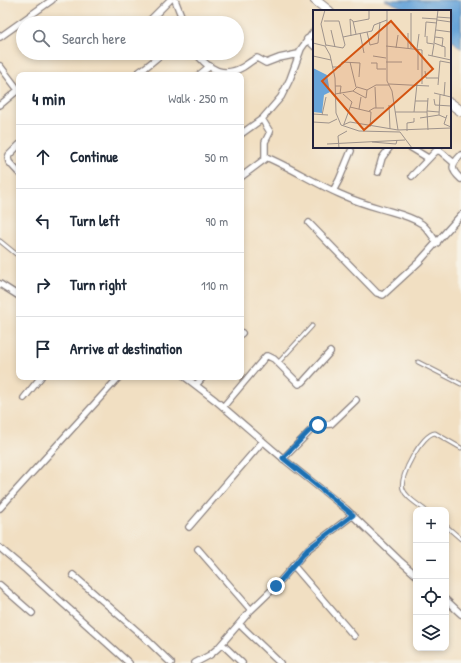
<!DOCTYPE html>
<html lang="en">
<head>
<meta charset="utf-8">
<style>
  body { margin:0; font-family:"Patrick Hand",sans-serif; background:#f2f2f3; color:#1f2937 }
  .controls { position:absolute; right:12px; bottom:12px; display:grid; overflow:hidden; border-radius:8px; box-shadow:0 2px 6px #0003 }
  .controls button { width:36px; height:36px; display:grid; place-items:center; padding:0; border:0; border-bottom:1px solid #e0e1e3; background:#fff; color:#1f2937; font:20px sans-serif }
  .stop { position:absolute; width:12px; height:12px; margin:-9px; border:3px solid #1f6fb2; border-radius:50%; background:#fff }
  .stop.end { background:#1f6fb2; border-color:#fff; box-shadow:0 1px 4px #0008 }
  .list { margin:0; padding:0; list-style:none }
  h2 { display:flex; justify-content:space-between; align-items:center; height:52px; margin:0; padding:0 16px; font-size:17px }
  h2 small { font-size:13px; font-weight:400; color:#747a83 }
  .list li { display:grid; grid-template-columns:26px 1fr auto; gap:12px; align-items:center; box-sizing:border-box; height:64px; padding:0 16px; border-top:1px solid #e0e1e3 }
  .list b { display:block; font-size:15px; white-space:nowrap }
  .list em { font-size:13px; font-style:normal; color:#747a83 }
  .icon { flex:none; width:22px; height:22px; fill:none; stroke:currentColor; stroke-width:2; stroke-linecap:round; stroke-linejoin:round }
  .map { position:relative; flex:none; width:461px; height:663px; overflow:hidden }
  .search { position:absolute; background:#fff; box-shadow:0 2px 6px #0003; left:16px; top:16px; width:228px; height:44px; display:flex; align-items:center; gap:10px; box-sizing:border-box; padding:0 14px; border-radius:22px; color:#747a83; font-size:15px }
  .panel { position:absolute; background:#fff; box-shadow:0 2px 6px #0003; left:16px; top:72px; width:228px; height:308px; border-radius:8px }
  .map>svg:first-child { display:block }
</style>
</head>
<body>
<div class="map">
<svg width="461" height="663" viewBox="0 0 461 663">
  <rect width="100%" height="100%" fill="#f7f3e8"/>
  <filter id="ink" filterUnits="userSpaceOnUse"><feTurbulence type="fractalNoise" baseFrequency=".025" numOctaves="2"/><feDisplacementMap in="SourceGraphic" scale="8" xChannelSelector="R" yChannelSelector="G"/><feConvolveMatrix kernelMatrix="1 2 1 2 8 2 1 2 1" color-interpolation-filters="sRGB"/></filter>
  <filter id="wash" filterUnits="userSpaceOnUse"><feTurbulence type="fractalNoise" baseFrequency=".012" numOctaves="4" result="noise"/><feDisplacementMap in="SourceGraphic" scale="16" xChannelSelector="R" yChannelSelector="G"/><feGaussianBlur stdDeviation="0.9" result="paint"/><feColorMatrix in="noise" values="0 0 0 0 0 0 0 0 0 0 0 0 0 0 0 0 0 1.4 0 .05"/><feComposite in="paint" operator="in"/></filter>
  <g filter="url(#wash)">
    <rect width="100%" height="100%" fill="#f1dfc2"/>
    <path fill="#68a4d9" stroke="#45638a" d="M385,0H461V49L450,38V11H411Z"/>
  </g>
  <g filter="url(#ink)">
    <g fill="none" stroke-linecap="round" stroke-linejoin="round">
      <defs>
        <path id="lane" d="M0,241L16,254
          M418,362L461,384
          M278,363L312,326
          M425,510C418,504 406,498 403,489C398,477 423,433 435,433L461,448
          M446,526L461,539"/>
        <path id="street" d="M175,0L184,23
          M147,23L170,0
          M0,37L52,0
          M307,39L314,46
          M196,53C209,70 224,78 243,67C248,64 252,60 257,58L266,63L279,58L298,54
          M0,66L19,91
          M135,75L146,67L163,53
          M199,75L210,66
          M0,105L18,90
          M241,134L262,119L281,97L290,79L301,49L314,31
          M19,145L9,155L8,158L9,162L19,173
          M410,147L428,158
          M461,155C451,165 450,169 461,179
          M266,157C292,168 316,184 342,195C355,201 368,205 382,209C395,213 410,216 422,224C428,229 433,237 437,243
          M378,172L382,158L390,147
          M412,176L436,151H440L454,163
          M241,177L265,159V142L270,132L262,119
          M333,191L339,180L351,151
          M309,223L377,293L383,295L419,262L461,215
          M0,284L19,296
          M241,334L242,333
          M185,377L215,400L286,461L346,509L399,560L416,575
          M196,385L203,377
          M24,398L41,377
          M223,407L266,356H268L274,359L299,384L303,382L330,352
          M283,459L314,427L318,425L331,424L356,400
          M0,508L119,377
          M189,527L263,441
          M0,548L26,570L129,663
          M198,549L251,610
          M293,565L354,636
          M73,575L144,637L171,663
          M0,585L32,613
          M446,600L461,614
          M239,624L280,663
          M222,644L242,663
          M195,663L210,655L218,648L251,610L276,586L308,549L353,515"/>
        <path id="primary" d="M315,0L329,11
          M450,103L461,111"/>
      </defs>
      <use href="#lane" stroke="#8a807e" stroke-width="5"/>
      <use href="#street" stroke="#8a807e" stroke-width="8"/>
      <use href="#primary" stroke="#8a807e" stroke-width="11"/>
      <use href="#lane" stroke="#fff" stroke-width="3"/>
      <use href="#street" stroke="#fff" stroke-width="5.5"/>
      <use href="#primary" stroke="#fff" stroke-width="9"/>
    </g>
  </g>
  <g fill="none" stroke-linecap="round" stroke-linejoin="round" filter="url(#ink)">
    <path stroke="#1f6fb2" stroke-width="5" d="M276,586L308,549L353,515L283,458L308,432L318,425"/>
  </g>
  <g transform="translate(313 10)">
    <rect width="138" height="138" fill="#f1dfc2"/>
    <path d="M0,58L14,65L17,82L11,85L9,103L0,102Z" fill="#68a4d9"/>
    <path fill="none" stroke="#9e938c" stroke-width="1" d="M12,0L8,14L13,36M74,0V71L79,81L85,120L138,118M125,0L121,33L132,37V47M98,3V38M124,7L138,8M109,8L124,9M124,10L138,12M11,11H26L32,35L30,38L13,35M40,12L56,9V0M18,20L22,37M123,20L138,22M54,22L57,35L65,33L67,12M47,23L51,43M38,26L37,9L40,11L43,24M114,26V33L121,34M30,27L59,21L61,15L74,10M112,27L113,12L124,13M122,27L130,28L129,37M0,33L12,36L17,45L22,68L23,103L28,115L46,121L87,122L99,138M73,36L109,40V74M83,38L85,25M95,38V23M104,39L106,24M115,45L138,50M0,46L18,50M60,46L73,48M119,46L121,34M37,52L43,77M73,52H89M58,53H64V59H73M20,57H27L29,52L47,53L46,67M105,60V40M112,61L113,68H125M76,74L116,76M125,75L127,51L138,53M22,76H28L27,84M62,77L63,98M40,81L44,77L54,80L63,75H76M121,83L138,87M22,84L40,81L53,88L54,80M30,84L39,92L31,114M127,85L126,105L133,108M131,86L132,72M121,89L122,95L138,96M102,91H115M76,95L77,119M37,97L58,102L57,117M46,99L48,87M56,101L61,98H71M114,101L126,102M82,102H114L115,120M101,102L104,74M114,102L115,88M0,104L15,105M9,105L13,87M134,105L131,114L138,117M107,108L126,105M0,112L16,113L24,109M30,115L37,112L85,120M94,121V113L101,112V108M59,132L83,134L84,130M14,134L92,130M26,138L25,126L34,121"/>
    <path fill="#d45411" fill-opacity="0.15" stroke="#d45411" stroke-width="2" d="M78,11L120,59L51,120L9,71Z"/>
    <rect width="138" height="138" fill="none" stroke="#22223b" stroke-width="2"/>
  </g>
</svg>
<div class="controls">
<button>+</button>
<button>−</button>
<button><svg class="icon" aria-label="locate" viewBox="0 0 24 24"><circle cx="12" cy="12" r="6"/><path d="M12 2v4M12 18v4M2 12h4M18 12h4"/></svg></button>
<button><svg class="icon" aria-label="layers" viewBox="0 0 24 24"><path d="M12 4l9 5-9 5-9-5zM3 14l9 5 9-5"/></svg></button>
</div>
<div class="stop" style="left:318px;top:425px"></div>
<div class="stop end" style="left:276px;top:586px"></div>
<div class="search"><svg class="icon" aria-label="search" viewBox="0 0 24 24"><circle cx="10" cy="10" r="6"/><path d="M15 15l6 6"/></svg>Search here</div>
<section class="panel">
<h2>4 min<small>Walk · 250 m</small></h2>
<ul class="list">
<li><svg class="icon" aria-label="ahead" viewBox="0 0 24 24"><path d="M12 20V5M6 11l6-6 6 6"/></svg><div><b>Continue</b></div><em>50 m</em></li>
<li><svg class="icon" aria-label="left" viewBox="0 0 24 24"><path d="M17 20v-9H6M10 6l-5 5 5 5"/></svg><div><b>Turn left</b></div><em>90 m</em></li>
<li><svg class="icon" aria-label="right" viewBox="0 0 24 24"><path d="M7 20v-9h11M14 6l5 5-5 5"/></svg><div><b>Turn right</b></div><em>110 m</em></li>
<li><svg class="icon" aria-label="arrive" viewBox="0 0 24 24"><path d="M6 21V4h12l-3 4 3 4H6"/></svg><div><b>Arrive at destination</b></div></li>
</ul>
</section>
</div>
</body>
</html>
